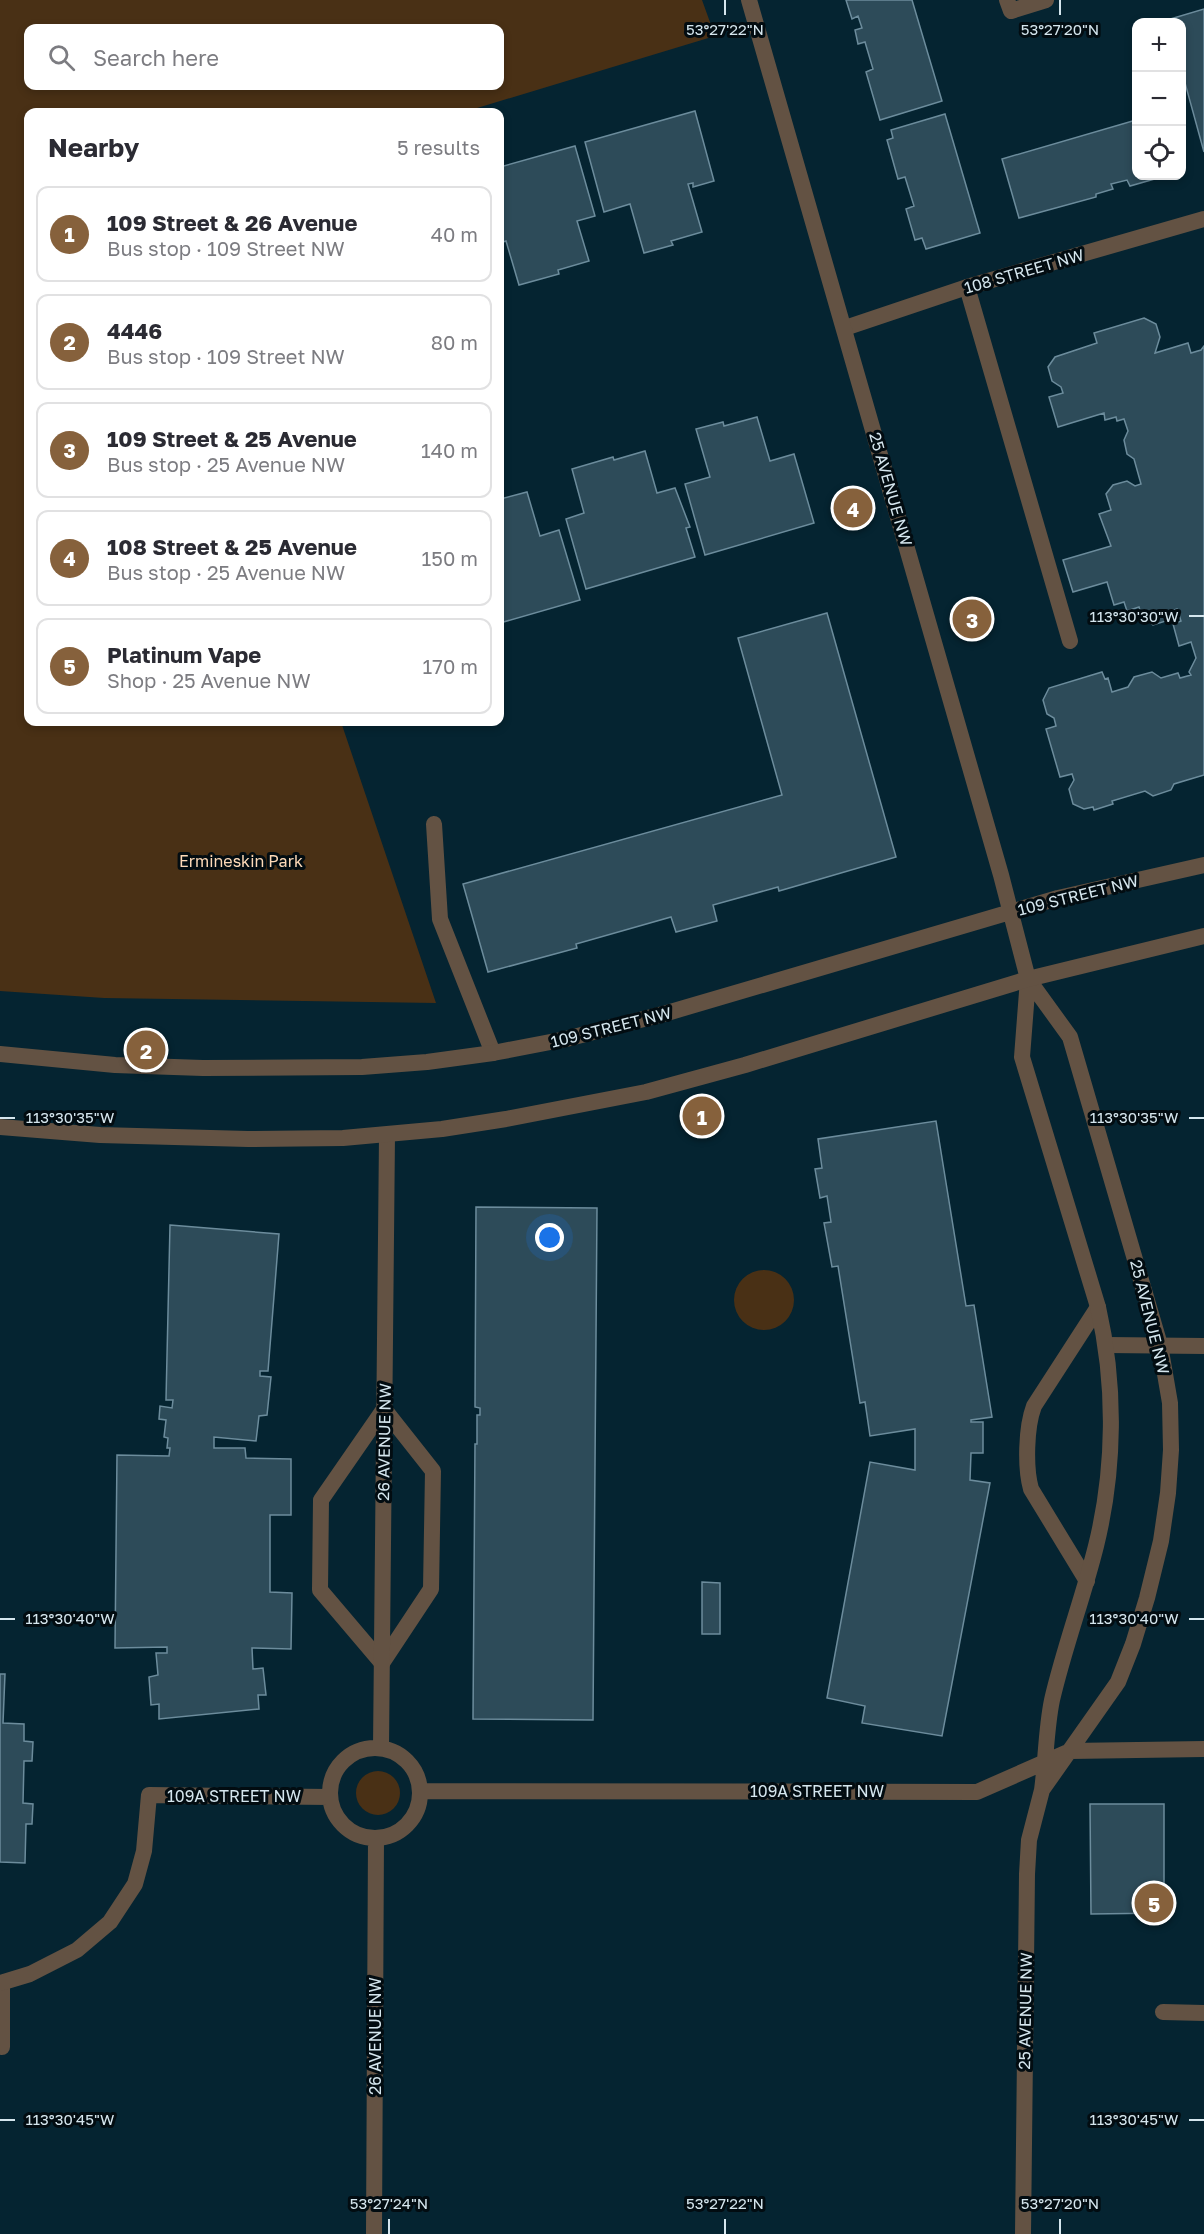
<!DOCTYPE html>
<html lang="en">
<head>
<meta charset="utf-8">
<style>
  body { margin:0; font-family:"Golos Text",sans-serif; background:#f7f7f7; color:#2b2b33 }
  .controls { position:absolute; right:18px; top:18px; display:grid; overflow:hidden; border-radius:12px; box-shadow:0 3px 9px #0003 }
  .controls button { width:54px; height:54px; display:grid; place-items:center; padding:0; border:0; border-bottom:2px solid #e1e1e2; background:#fff; color:#2b2b33; font:30px sans-serif }
  .you { position:absolute; left:550px; top:1238px; width:21px; height:21px; margin:-15px; border:4px solid #fff; border-radius:50%; background:#1a73e8; box-shadow:0 0 0 9px #1a73e833 }
  .badge { display:grid; place-items:center; width:39px; height:39px; border-radius:50%; background:#86613c; color:#fff; font-size:20px; font-weight:700 }
  .pin { position:absolute; translate:-50% -50%; border:3px solid #fff; box-shadow:0 2px 6px #0006 }
  .list { margin:0; padding:0; list-style:none }
  h2 { display:flex; justify-content:space-between; align-items:center; height:78px; margin:0; padding:0 24px; font-size:26px }
  h2 small { font-size:20px; font-weight:400; color:#7c7c81 }
  .list li { display:grid; grid-template-columns:39px 1fr auto; gap:18px; align-items:center; box-sizing:border-box; height:96px; margin:0 12px 12px; padding:0 12px; border:2px solid #e1e1e2; border-radius:12px }
  .list b { display:block; font-size:22px; white-space:nowrap }
  .list p { margin:0; font-size:20px; white-space:nowrap; color:#7c7c81 }
  .list em { font-size:20px; font-style:normal; color:#7c7c81 }
  .icon { flex:none; width:33px; height:33px; fill:none; stroke:currentColor; stroke-width:2; stroke-linecap:round; stroke-linejoin:round }
  .map { position:relative; flex:none; width:1204px; height:2234px; overflow:hidden }
  .search { position:absolute; background:#fff; box-shadow:0 3px 9px #0003; left:24px; top:24px; width:480px; height:66px; display:flex; align-items:center; gap:15px; box-sizing:border-box; padding:0 21px; border-radius:12px; color:#7c7c81; font-size:22px }
  .panel { position:absolute; background:#fff; box-shadow:0 3px 9px #0003; left:24px; top:108px; width:480px; height:618px; border-radius:12px }
  .map>svg:first-child { display:block }
</style>
</head>
<body>
<div class="map">
<svg width="1204" height="2234" viewBox="0 0 1204 2234">
  <rect width="100%" height="100%" fill="#052431"/>
  <path fill="#493015" fill-rule="evenodd" d="M0,0H702L715,36L464,112H28V722H341L436,1003L104,998L0,991ZM500,28V86H28V28Z
    M734 1300a30 30 0 1 1 60 0a30 30 0 1 1-60 0Z
    M356 1793a22 22 0 1 1 44 0a22 22 0 1 1-44 0Z"/>
  <path fill="#2d4b59" stroke="#6c8c9c" stroke-width="1.5" d="M846,0H912L942,101L880,120L866,72L873,69L865,42L858,44L855,30L862,28L858,16L852,19Z
    M1204,9V152L1182,72V22H1168L1167,20Z
    M695,111L714,181L693,187V183L688,184L702,232L671,241L673,245L644,253L630,204L604,212L585,142Z
    M945,114L980,233L926,249L922,238L915,240L906,209L914,206L905,177L898,179L887,140L893,138L891,130Z
    M1136,120V176H1165L1130,186L1127,180L1111,184L1113,189L1096,194V197L1019,218L1002,159Z
    M575,146L595,216L577,221L589,261L558,270L559,274L519,285L506,241L500,243V167Z
    M1144,318L1156,324L1160,337L1155,353L1188,343L1191,353L1201,350L1204,346V775L1174,784L1171,790L1153,796L1145,791L1112,801L1113,804L1094,810L1093,807L1084,809L1073,804L1069,789L1074,780L1072,774L1060,777L1046,729L1056,726L1054,718L1047,714L1043,700L1049,688L1102,672L1105,679L1108,678L1112,692L1128,687L1134,677L1152,672L1161,678L1178,673L1180,678L1191,675L1189,672L1196,658L1191,642L1179,646L1173,624L1181,621L1177,609L1171,611L1166,621L1153,625L1142,617L1139,607L1127,611L1124,602L1114,605L1107,582L1073,592L1063,560L1111,546L1099,514L1111,510L1106,494L1113,485L1127,481L1135,486L1141,484L1134,459L1127,454L1124,440L1128,431L1124,419L1117,421L1116,417L1105,420L1104,413L1058,427L1049,397L1063,393L1061,387L1052,381L1048,367L1055,357L1097,343L1094,333Z
    M757,417L770,461L794,454L814,523L705,555L685,484L710,477L696,429L723,422L724,426Z
    M645,451L657,493L675,488L690,527L686,528L695,557L586,589L566,519L584,513L572,469L613,457L614,460Z
    M527,492L540,536L559,530L580,600L500,623V499Z
    M827,613L896,857L779,891L778,887L713,905L717,921L676,932L671,917L576,944L577,948L488,972L463,884L782,795L738,638Z
    M936,1121L966,1306L974,1305L992,1417L971,1420V1422H983V1453H971L970,1480L990,1483L942,1736L862,1723L865,1706L827,1698L870,1462L915,1470V1429L870,1436L865,1402L860,1403L838,1266L832,1267L824,1223L831,1222L827,1196L820,1198L815,1169L822,1168L818,1139Z
    M476,1207L597,1208L593,1720L473,1719L475,1444H477V1415H480V1408L475,1407Z
    M170,1225L279,1234L268,1371H260V1376L271,1377L267,1415L259,1416L256,1441L214,1437V1448H245L246,1458L291,1459V1515H270V1592L292,1593L291,1649L252,1648L253,1669L263,1668L266,1695H258L259,1709L159,1719V1704L151,1705L149,1677L158,1675L156,1653H167V1647L115,1648L117,1455L169,1456L170,1448H167L168,1438L164,1437L166,1420L159,1419L160,1406L172,1408L173,1400H166Z
    M702,1582L720,1583V1634H702Z
    M0,1674H5L3,1723L24,1724V1741L33,1742L32,1761H24L23,1803L33,1804L32,1824H26L25,1863L0,1862Z
    M1090,1804H1164V1913L1091,1914Z"/>
  <g fill="none" stroke-linecap="round" stroke-linejoin="round">
    <path stroke="#635243" stroke-width="16" d="M1007,0L1011,11L1046,0
      M967,287L1070,641
      M434,824L440,919L493,1053
      M1107,1345L1204,1346
      M384,1409L433,1471L431,1589L382,1663L320,1590L321,1500Z
      M1087,1581L1031,1489C1025,1468 1026,1427 1034,1406L1098,1307
      M2,1983V2047
      M1163,2012L1204,2013"/>
    <path stroke="#635243" stroke-width="16" d="M845,328L967,287L1204,219
      M1028,979L1070,1037L1160,1345L1170,1403L1171,1450L1168,1493L1161,1541L1147,1598L1133,1644L1118,1682L1042,1790C1046,1761 1046,1729 1052,1700C1064,1648 1083,1598 1096,1546C1115,1469 1116,1385 1098,1307L1022,1057Z
      M381,1748L387,1135
      M330 1793a45 45 0 1 1 90 0a45 45 0 1 1-90 0Z
      M421,1791L977,1792L1070,1751L1204,1749
      M0,1983L30,1974L77,1950L110,1922L135,1884L144,1851L149,1795L330,1797
      M374,2234L376,1838
      M1023,2234L1027,1874L1029,1840L1042,1790"/>
    <path stroke="#635243" stroke-width="16" d="M749,0L1001,875L1028,979
      M0,1054L115,1065L203,1068L362,1067L427,1062L493,1053L566,1039L667,1013L1058,898L1204,865
      M0,1127L100,1135L248,1139L343,1138L442,1129L506,1119L646,1092L745,1065L1028,979L1204,936"/>
  </g>
  <path fill="none" stroke="#d5e6ee" stroke-width="2" d="M725,0V15M1060,0V15M1189,616H1204M0,1118H15M1189,1118H1204M0,1619H15M1189,1619H1204M0,2120H15M1189,2120H1204M389,2219V2234M725,2219V2234M1060,2219V2234"/>
  <g text-anchor="middle" stroke-width="6" stroke-linejoin="round" paint-order="stroke">
    <g font-size="16" fill="#d5e6ee" stroke="#020c11">
      <text transform="translate(1024 271) rotate(-16)" y="6">108 STREET NW</text>
      <text transform="translate(891 489) rotate(74)" y="6">25 AVENUE NW</text>
      <text transform="translate(1078 895) rotate(-14)" y="6">109 STREET NW</text>
      <text transform="translate(611 1027) rotate(-14)" y="6">109 STREET NW</text>
      <text transform="translate(1150 1317) rotate(76)" y="6">25 AVENUE NW</text>
      <text transform="translate(384 1442) rotate(-89)" y="6">26 AVENUE NW</text>
      <text x="817" y="1797">109A STREET NW</text>
      <text x="234" y="1802">109A STREET NW</text>
      <text transform="translate(1025 2011) rotate(-89)" y="6">25 AVENUE NW</text>
      <text transform="translate(375 2036) rotate(-90)" y="6">26 AVENUE NW</text>
    </g>
    <g font-size="16" fill="#fedab8" stroke="#020c11">
      <text x="241" y="867">Ermineskin Park</text>
    </g>
  </g>
  <g font-size="15" text-anchor="middle" fill="#d5e6ee" stroke="#020c11" stroke-width="6" stroke-linejoin="round" paint-order="stroke">
    <text x="725" y="35">53°27'22"N</text>
    <text x="1060" y="35">53°27'20"N</text>
    <text x="1134" y="622">113°30'30"W</text>
    <text x="1134" y="1123">113°30'35"W</text>
    <text x="70" y="1123">113°30'35"W</text>
    <text x="70" y="1624">113°30'40"W</text>
    <text x="1134" y="1624">113°30'40"W</text>
    <text x="70" y="2125">113°30'45"W</text>
    <text x="1134" y="2125">113°30'45"W</text>
    <text x="389" y="2209">53°27'24"N</text>
    <text x="725" y="2209">53°27'22"N</text>
    <text x="1060" y="2209">53°27'20"N</text>
  </g>
</svg>
<div class="controls">
<button>+</button>
<button>−</button>
<button><svg class="icon" aria-label="locate" viewBox="0 0 24 24"><circle cx="12" cy="12" r="6"/><path d="M12 2v4M12 18v4M2 12h4M18 12h4"/></svg></button>
</div>
<div class="you"></div>
<div class="pin badge" style="left:702px;top:1116px">1</div>
<div class="pin badge" style="left:146px;top:1050px">2</div>
<div class="pin badge" style="left:972px;top:619px">3</div>
<div class="pin badge" style="left:853px;top:508px">4</div>
<div class="pin badge" style="left:1154px;top:1903px">5</div>
<div class="search"><svg class="icon" aria-label="search" viewBox="0 0 24 24"><circle cx="10" cy="10" r="6"/><path d="M15 15l6 6"/></svg>Search here</div>
<section class="panel">
<h2>Nearby<small>5 results</small></h2>
<ul class="list">
<li><span class="badge">1</span><div><b>109 Street &amp; 26 Avenue</b><p>Bus stop · 109 Street NW</p></div><em>40 m</em></li>
<li><span class="badge">2</span><div><b>4446</b><p>Bus stop · 109 Street NW</p></div><em>80 m</em></li>
<li><span class="badge">3</span><div><b>109 Street &amp; 25 Avenue</b><p>Bus stop · 25 Avenue NW</p></div><em>140 m</em></li>
<li><span class="badge">4</span><div><b>108 Street &amp; 25 Avenue</b><p>Bus stop · 25 Avenue NW</p></div><em>150 m</em></li>
<li><span class="badge">5</span><div><b>Platinum Vape</b><p>Shop · 25 Avenue NW</p></div><em>170 m</em></li>
</ul>
</section>
</div>
</body>
</html>
